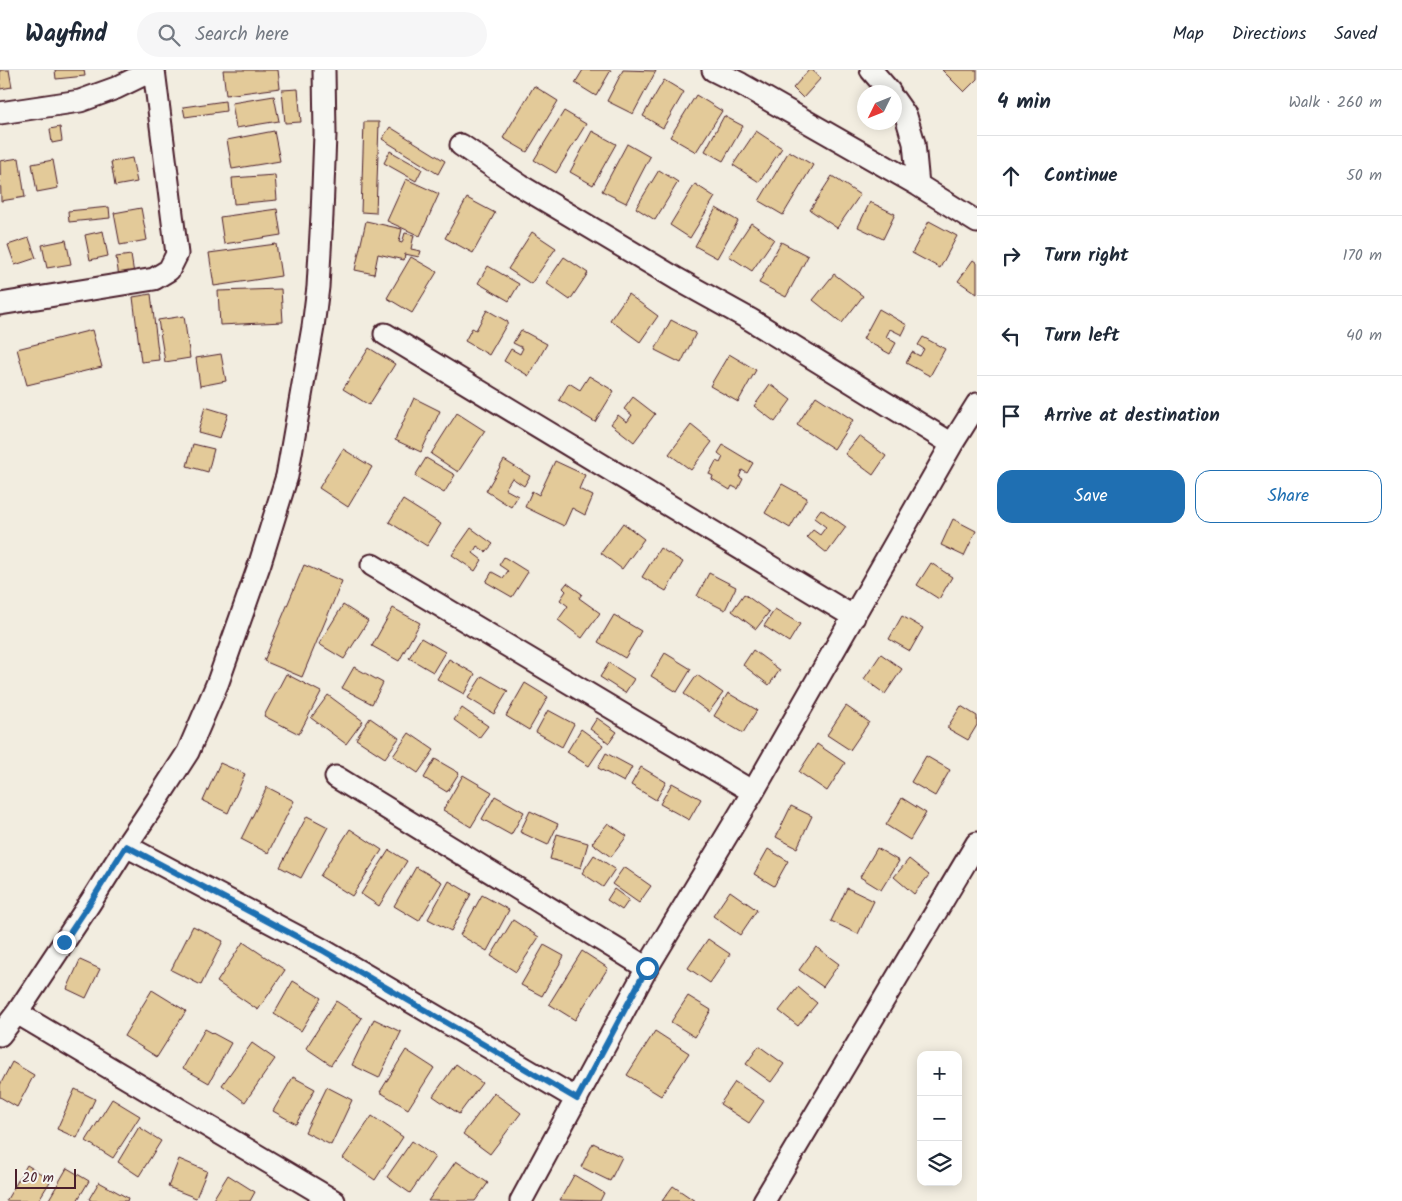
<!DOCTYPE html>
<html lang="en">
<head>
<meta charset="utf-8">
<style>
  body { margin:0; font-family:Kalam,sans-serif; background:#f6f6f7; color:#1f2937 }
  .controls { position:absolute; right:15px; bottom:15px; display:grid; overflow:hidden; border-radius:10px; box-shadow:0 2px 12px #0003 }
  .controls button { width:45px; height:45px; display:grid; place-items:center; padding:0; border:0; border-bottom:1px solid #e0e1e3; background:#fff; color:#1f2937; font:25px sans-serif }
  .compass { position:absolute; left:857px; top:15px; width:45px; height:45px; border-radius:50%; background:#fff; box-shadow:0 2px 12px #0003; rotate:227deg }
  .scale { position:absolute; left:15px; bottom:12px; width:61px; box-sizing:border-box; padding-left:5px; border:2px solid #4a1f2b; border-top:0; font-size:14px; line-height:18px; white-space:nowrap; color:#4a1f2b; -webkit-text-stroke:4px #f6f6f2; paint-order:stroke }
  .stop { position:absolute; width:15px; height:15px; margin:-11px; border:4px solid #1f6fb2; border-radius:50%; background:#fff }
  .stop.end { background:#1f6fb2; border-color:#fff; box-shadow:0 1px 5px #0008 }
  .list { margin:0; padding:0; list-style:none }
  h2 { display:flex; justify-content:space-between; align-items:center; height:65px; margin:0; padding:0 20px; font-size:21px }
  h2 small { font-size:16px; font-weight:400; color:#747a83 }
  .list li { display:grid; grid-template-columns:32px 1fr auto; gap:15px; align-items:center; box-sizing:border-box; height:80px; padding:0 20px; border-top:1px solid #e0e1e3 }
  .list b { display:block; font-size:19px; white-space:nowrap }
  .list em { font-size:16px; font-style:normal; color:#747a83 }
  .actions { display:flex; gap:10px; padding:15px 20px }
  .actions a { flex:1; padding:11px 0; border:1px solid #1f6fb2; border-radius:15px; text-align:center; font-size:18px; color:#1f6fb2 }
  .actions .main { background:#1f6fb2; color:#fff }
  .icon { flex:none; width:28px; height:28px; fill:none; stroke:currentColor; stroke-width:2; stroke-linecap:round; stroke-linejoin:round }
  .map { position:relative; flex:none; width:977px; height:1131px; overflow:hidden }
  header { display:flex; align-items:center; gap:30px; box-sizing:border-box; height:70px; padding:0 25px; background:#fff; border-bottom:1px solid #e0e1e3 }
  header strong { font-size:24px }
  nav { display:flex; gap:28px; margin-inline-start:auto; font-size:18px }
  .search { width:350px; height:45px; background:#f6f6f7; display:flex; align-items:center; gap:12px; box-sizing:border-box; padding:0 18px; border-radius:28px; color:#747a83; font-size:19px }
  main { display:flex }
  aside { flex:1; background:#fff }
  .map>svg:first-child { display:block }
</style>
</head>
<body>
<header>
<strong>Wayfind</strong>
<div class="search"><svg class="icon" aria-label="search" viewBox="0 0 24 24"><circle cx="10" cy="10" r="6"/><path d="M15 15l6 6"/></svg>Search here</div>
<nav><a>Map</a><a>Directions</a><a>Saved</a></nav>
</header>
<main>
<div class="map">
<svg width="977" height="1131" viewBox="0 0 977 1131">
  <rect width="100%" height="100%" fill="#f2ede0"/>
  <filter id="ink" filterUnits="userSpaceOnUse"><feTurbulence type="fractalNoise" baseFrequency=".02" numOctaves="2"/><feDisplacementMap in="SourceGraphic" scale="10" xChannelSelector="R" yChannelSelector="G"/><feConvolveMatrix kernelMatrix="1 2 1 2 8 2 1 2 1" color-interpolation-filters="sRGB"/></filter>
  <g filter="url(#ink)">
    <path fill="#e3ca99" stroke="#4a1f2b" d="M0,0H9L12,17L0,19Z
      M55,0H84L85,6L56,9Z
      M223,0H278L280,18L226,25Z
      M583,0H611L596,26L575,13Z
      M623,0L656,1L633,44L607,31Z
      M809,0H812L821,8L803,28L793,18Z
      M942,0H977V9L964,22Z
      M664,10L684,22L663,58L643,46Z
      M534,16L558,31L527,82L503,68Z
      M298,19L301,52L285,53L282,20Z
      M696,25L722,41L696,82L670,67Z
      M274,26L279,51L236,58L232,33Z
      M225,31L226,41L185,47L183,37Z
      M564,41L586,54L556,103L534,90Z
      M724,46L743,56L723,91L705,81Z
      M364,52H379L376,143L361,142Z
      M60,57L62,71L52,73L50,59Z
      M390,57L445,91L438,104L382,69Z
      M274,61L280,91L232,99L227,70Z
      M592,61L616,74L593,115L570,102Z
      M756,61L782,78L759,112L733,95Z
      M627,74L650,87L626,133L602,121Z
      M390,81L422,99L416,111L384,93Z
      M789,81L813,95L783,145L759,131Z
      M19,88L25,127L1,131L0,91Z
      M132,88L137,112L115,116L111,92Z
      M53,90L58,118L37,122L32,94Z
      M659,100L678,112L655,150L636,138Z
      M275,105L277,130L234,134L232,108Z
      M832,106L860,125L837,158L810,140Z
      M406,109L439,124L420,166L387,151Z
      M695,114L715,127L690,168L670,155Z
      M467,128L495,143L473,183L445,168Z
      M870,132L895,144L883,169L858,157Z
      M109,137L110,148L69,152L68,141Z
      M141,138L147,170L120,175L114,143Z
      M716,138L738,151L717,188L695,176Z
      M277,139L281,165L224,174L220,147Z
      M366,151L402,159L399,172L402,173L405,163L414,165L411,179L421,181L419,187L405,184L404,190L378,184L374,204L355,200Z
      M929,151L957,166L940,198L912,183Z
      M751,153L774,169L752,201L729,186Z
      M103,161L108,186L90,190L85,165Z
      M532,162L556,178L531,214L508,199Z
      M29,168L36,188L15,195L8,175Z
      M66,170L71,194L47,198L42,175Z
      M781,172L808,186L786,227L759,213Z
      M276,174L281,206L214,216L209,183Z
      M131,185L134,204L119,207L116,187Z
      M411,187L437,202L412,243L387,228Z
      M564,187L588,203L570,230L546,213Z
      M973,190L977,193V224L958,211Z
      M488,196L519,214L509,231L478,213Z
      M834,204L863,226L842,253L813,230Z
      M281,219L283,252L220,255L218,221Z
      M151,224L159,290L141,292L133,227Z
      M628,224L658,246L640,272L610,250Z
      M879,239L907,255L902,265L890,259L886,267L896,273L890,284L863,269Z
      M487,240L508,252L489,285L465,271L472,258L476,260Z
      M184,246L190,288L165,292L158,250Z
      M671,250L696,263L681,293L655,280Z
      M92,260L102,297L27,315L17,279Z
      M521,260L547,274L529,306L504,291L511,279L520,284L523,278L513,273Z
      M923,267L945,279L930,306L906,293L912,282L920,286L924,279L918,275Z
      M369,278L395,294L369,335L343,319Z
      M221,284L226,311L200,316L196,288Z
      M729,284L756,300L738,332L710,316Z
      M589,306L614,321L595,352L559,330L569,313L580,320Z
      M770,314L791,330L775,352L754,336Z
      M816,326L853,350L834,379L797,355Z
      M633,327L655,344L634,372L611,354L618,345L627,352L632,345L624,339Z
      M414,328L440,341L421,382L395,370Z
      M205,337L228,344L220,368L198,362Z
      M457,343L485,361L458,402L431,384Z
      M691,355L712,372L691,400L669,384Z
      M859,366L886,386L873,405L845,384Z
      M193,374L214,379L208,402L187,396Z
      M723,375L753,393L747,403L742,400L739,407L743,409L738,419L732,416L730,420L712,409L713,406L709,404L716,391L720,393L723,387L718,383Z
      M343,379L372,397L348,437L319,418Z
      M426,388L455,405L444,423L415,406Z
      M504,390L530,406L524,416L512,408L505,419L518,426L511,437L486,421Z
      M555,391L585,405L579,419L593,426L585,445L572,438L564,456L525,437L532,421L539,425Z
      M782,414L807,428L790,458L765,443Z
      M403,430L441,454L427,476L389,452Z
      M821,439L846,457L827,483L807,467L813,460L820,465L826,457L814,448Z
      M953,449L976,461L964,486L941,475Z
      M623,453L644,469L622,499L601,483Z
      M471,458L493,474L486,482L477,476L473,483L482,490L475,501L452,485Z
      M660,478L683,492L666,521L642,507Z
      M504,487L528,502L512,527L486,512L492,502L503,508L508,501L499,495Z
      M931,493L952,507L939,529L917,515Z
      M304,495L342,511L302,607L264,591Z
      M709,503L736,517L725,540L697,526Z
      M567,513L582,524L579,528L600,543L582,568L558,550L568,536L560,530L566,521L563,518Z
      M744,524L769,542L756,559L732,541Z
      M343,535L368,551L344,589L319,574Z
      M393,538L420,553L399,591L372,576Z
      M775,539L800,554L789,572L764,556Z
      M614,545L641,561L625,588L598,572Z
      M902,546L923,558L910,581L889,569Z
      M421,568L445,582L433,602L409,588Z
      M753,580L780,600L769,615L743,595Z
      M665,583L691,599L677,622L651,606Z
      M881,584L902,599L885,624L864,609Z
      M449,589L475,604L464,624L437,609Z
      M609,593L634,609L625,623L600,607Z
      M354,597L383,613L372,634L342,618Z
      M286,604L321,622L299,664L264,646Z
      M697,605L723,623L709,642L684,624Z
      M482,606L508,621L494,644L468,628Z
      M525,613L548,627L529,660L506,646Z
      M728,623L757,640L743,663L714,646Z
      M328,625L363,651L346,674L311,648Z
      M846,636L869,652L850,680L827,665Z
      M961,636L977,646V655L968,670L947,658Z
      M462,638L488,656L479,668L454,650Z
      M548,640L574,654L562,677L536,662Z
      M370,648L399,668L385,688L356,669Z
      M597,648L617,662L609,673L590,659Z
      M581,659L603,675L589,696L567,682Z
      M409,663L434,680L418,703L393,686Z
      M817,674L845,693L827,721L799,702Z
      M606,683L632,697L624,712L598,698Z
      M926,686L950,700L935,726L911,712Z
      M435,689L459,703L447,722L424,708Z
      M220,693L245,704L228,743L203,731Z
      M641,697L666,712L656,730L631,715Z
      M463,705L492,722L471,757L443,740Z
      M672,713L701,729L689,750L660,734Z
      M267,717L294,731L268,783L241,769Z
      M495,726L524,742L511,765L482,749Z
      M902,728L926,743L910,770L886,755Z
      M791,736L812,746L797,778L776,767Z
      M530,741L558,754L548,775L520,762Z
      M307,746L328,757L301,808L280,797Z
      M608,753L627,766L611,787L592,773Z
      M350,759L382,780L352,826L320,806Z
      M557,764L588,773L581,798L550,789Z
      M877,778L899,791L881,820L860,807Z
      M768,779L788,791L774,816L754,804Z
      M389,780L407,791L379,836L361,824Z
      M594,785L615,799L603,817L582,803Z
      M909,789L929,805L914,824L894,807Z
      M416,797L442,812L419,851L394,836Z
      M624,797L651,816L639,833L612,814Z
      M449,811L471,824L451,861L428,849Z
      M847,818L874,831L858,864L831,851Z
      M614,819L629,830L622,840L607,830Z
      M730,821L757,840L740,865L713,846Z
      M482,825L509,840L487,881L460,865Z
      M513,850L539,867L516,902L491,886Z
      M193,856L223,871L201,915L171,900Z
      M708,869L730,884L710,913L688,898Z
      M243,872L285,900L258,940L217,912Z
      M544,875L564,886L542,926L521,915Z
      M816,877L839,894L823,917L799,900Z
      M582,881L608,898L575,950L549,934Z
      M80,890L100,899L86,928L67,919Z
      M293,911L321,928L301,961L274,944Z
      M798,917L817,933L798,956L779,941Z
      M152,920L186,941L157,987L124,966Z
      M688,926L711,940L695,967L671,952Z
      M336,931L362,948L331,995L306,978Z
      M374,949L401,962L379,1008L352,995Z
      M205,959L231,973L209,1013L183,998Z
      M655,961L689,983L661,1026L627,1005Z
      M252,973L275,989L245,1032L222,1015Z
      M759,976L784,994L771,1012L746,994Z
      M406,980L434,998L408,1039L380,1022Z
      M12,992L34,1005L17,1037L0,1027V1015Z
      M456,994L482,1013L459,1044L433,1026Z
      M293,1007L315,1019L296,1054L273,1041Z
      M735,1012L764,1031L749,1053L720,1034Z
      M327,1017L352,1030L331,1075L305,1062Z
      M75,1019L95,1029L77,1068L57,1059Z
      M494,1023L521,1043L490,1084L463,1064Z
      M112,1029L140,1046L113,1088L86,1071Z
      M372,1046L403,1067L375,1110L343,1088Z
      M139,1057L161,1071L139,1106L118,1092Z
      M412,1071L435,1087L410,1123L387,1107Z
      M593,1073L622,1087L610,1111L581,1097Z
      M179,1089L207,1101L196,1128L168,1117Z
      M456,1091L488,1113L475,1131H428Z
      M27,1095L51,1110L38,1131H6Z
      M67,1098L89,1111L77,1131H48Z
      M228,1105L255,1122L250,1131H212Z
      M574,1105L604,1123L600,1131L560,1130Z
      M99,1112L128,1128L127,1131H92L89,1129Z
      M673,1116L695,1131H662Z"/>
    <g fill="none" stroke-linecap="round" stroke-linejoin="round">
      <defs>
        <path id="minor" d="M713,0L741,14L918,115L977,152
          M871,0L890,22
          M894,29L906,46L914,73L918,115
          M0,43L80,31L116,18L153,0
          M461,75L521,116L677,209L751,250L952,374
          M0,234L154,209L169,200L177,184L154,0
          M385,264L854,547
          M372,495L753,722
          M336,707L647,898
          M126,776L323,880L577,1029
          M17,943L334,1131
          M0,965L17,943L90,833L126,776L159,727L188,682L218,612L260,493L287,406L313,257L318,217L322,145L325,64L324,0
          M521,1131L647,898L753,722L952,374L977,334
          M764,1131L977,773"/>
      </defs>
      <use href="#minor" stroke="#4a1f2b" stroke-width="25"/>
      <use href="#minor" stroke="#f6f6f2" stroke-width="21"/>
    </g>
  </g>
  <g fill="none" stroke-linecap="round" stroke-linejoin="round" filter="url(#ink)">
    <path stroke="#1f6fb2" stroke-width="6" d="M64,872L90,833L126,776L322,880L577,1029L647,898"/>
  </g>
</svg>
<div class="controls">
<button>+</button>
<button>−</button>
<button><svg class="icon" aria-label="layers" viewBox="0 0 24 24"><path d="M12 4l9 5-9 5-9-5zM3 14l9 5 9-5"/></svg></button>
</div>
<svg class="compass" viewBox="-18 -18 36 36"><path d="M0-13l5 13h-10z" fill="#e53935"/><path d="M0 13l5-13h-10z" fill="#747a83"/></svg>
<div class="scale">20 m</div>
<div class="stop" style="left:647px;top:898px"></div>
<div class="stop end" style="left:64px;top:872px"></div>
</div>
<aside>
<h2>4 min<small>Walk · 260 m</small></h2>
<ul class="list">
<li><svg class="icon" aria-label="ahead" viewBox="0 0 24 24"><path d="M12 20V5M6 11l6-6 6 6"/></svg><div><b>Continue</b></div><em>50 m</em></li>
<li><svg class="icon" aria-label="right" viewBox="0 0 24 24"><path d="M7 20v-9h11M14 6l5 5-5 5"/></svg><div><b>Turn right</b></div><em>170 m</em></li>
<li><svg class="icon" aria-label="left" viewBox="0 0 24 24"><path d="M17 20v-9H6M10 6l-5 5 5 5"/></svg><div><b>Turn left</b></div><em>40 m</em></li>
<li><svg class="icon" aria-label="arrive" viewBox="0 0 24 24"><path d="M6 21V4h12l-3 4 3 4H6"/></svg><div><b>Arrive at destination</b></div></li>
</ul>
<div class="actions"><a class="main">Save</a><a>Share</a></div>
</aside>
</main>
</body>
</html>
